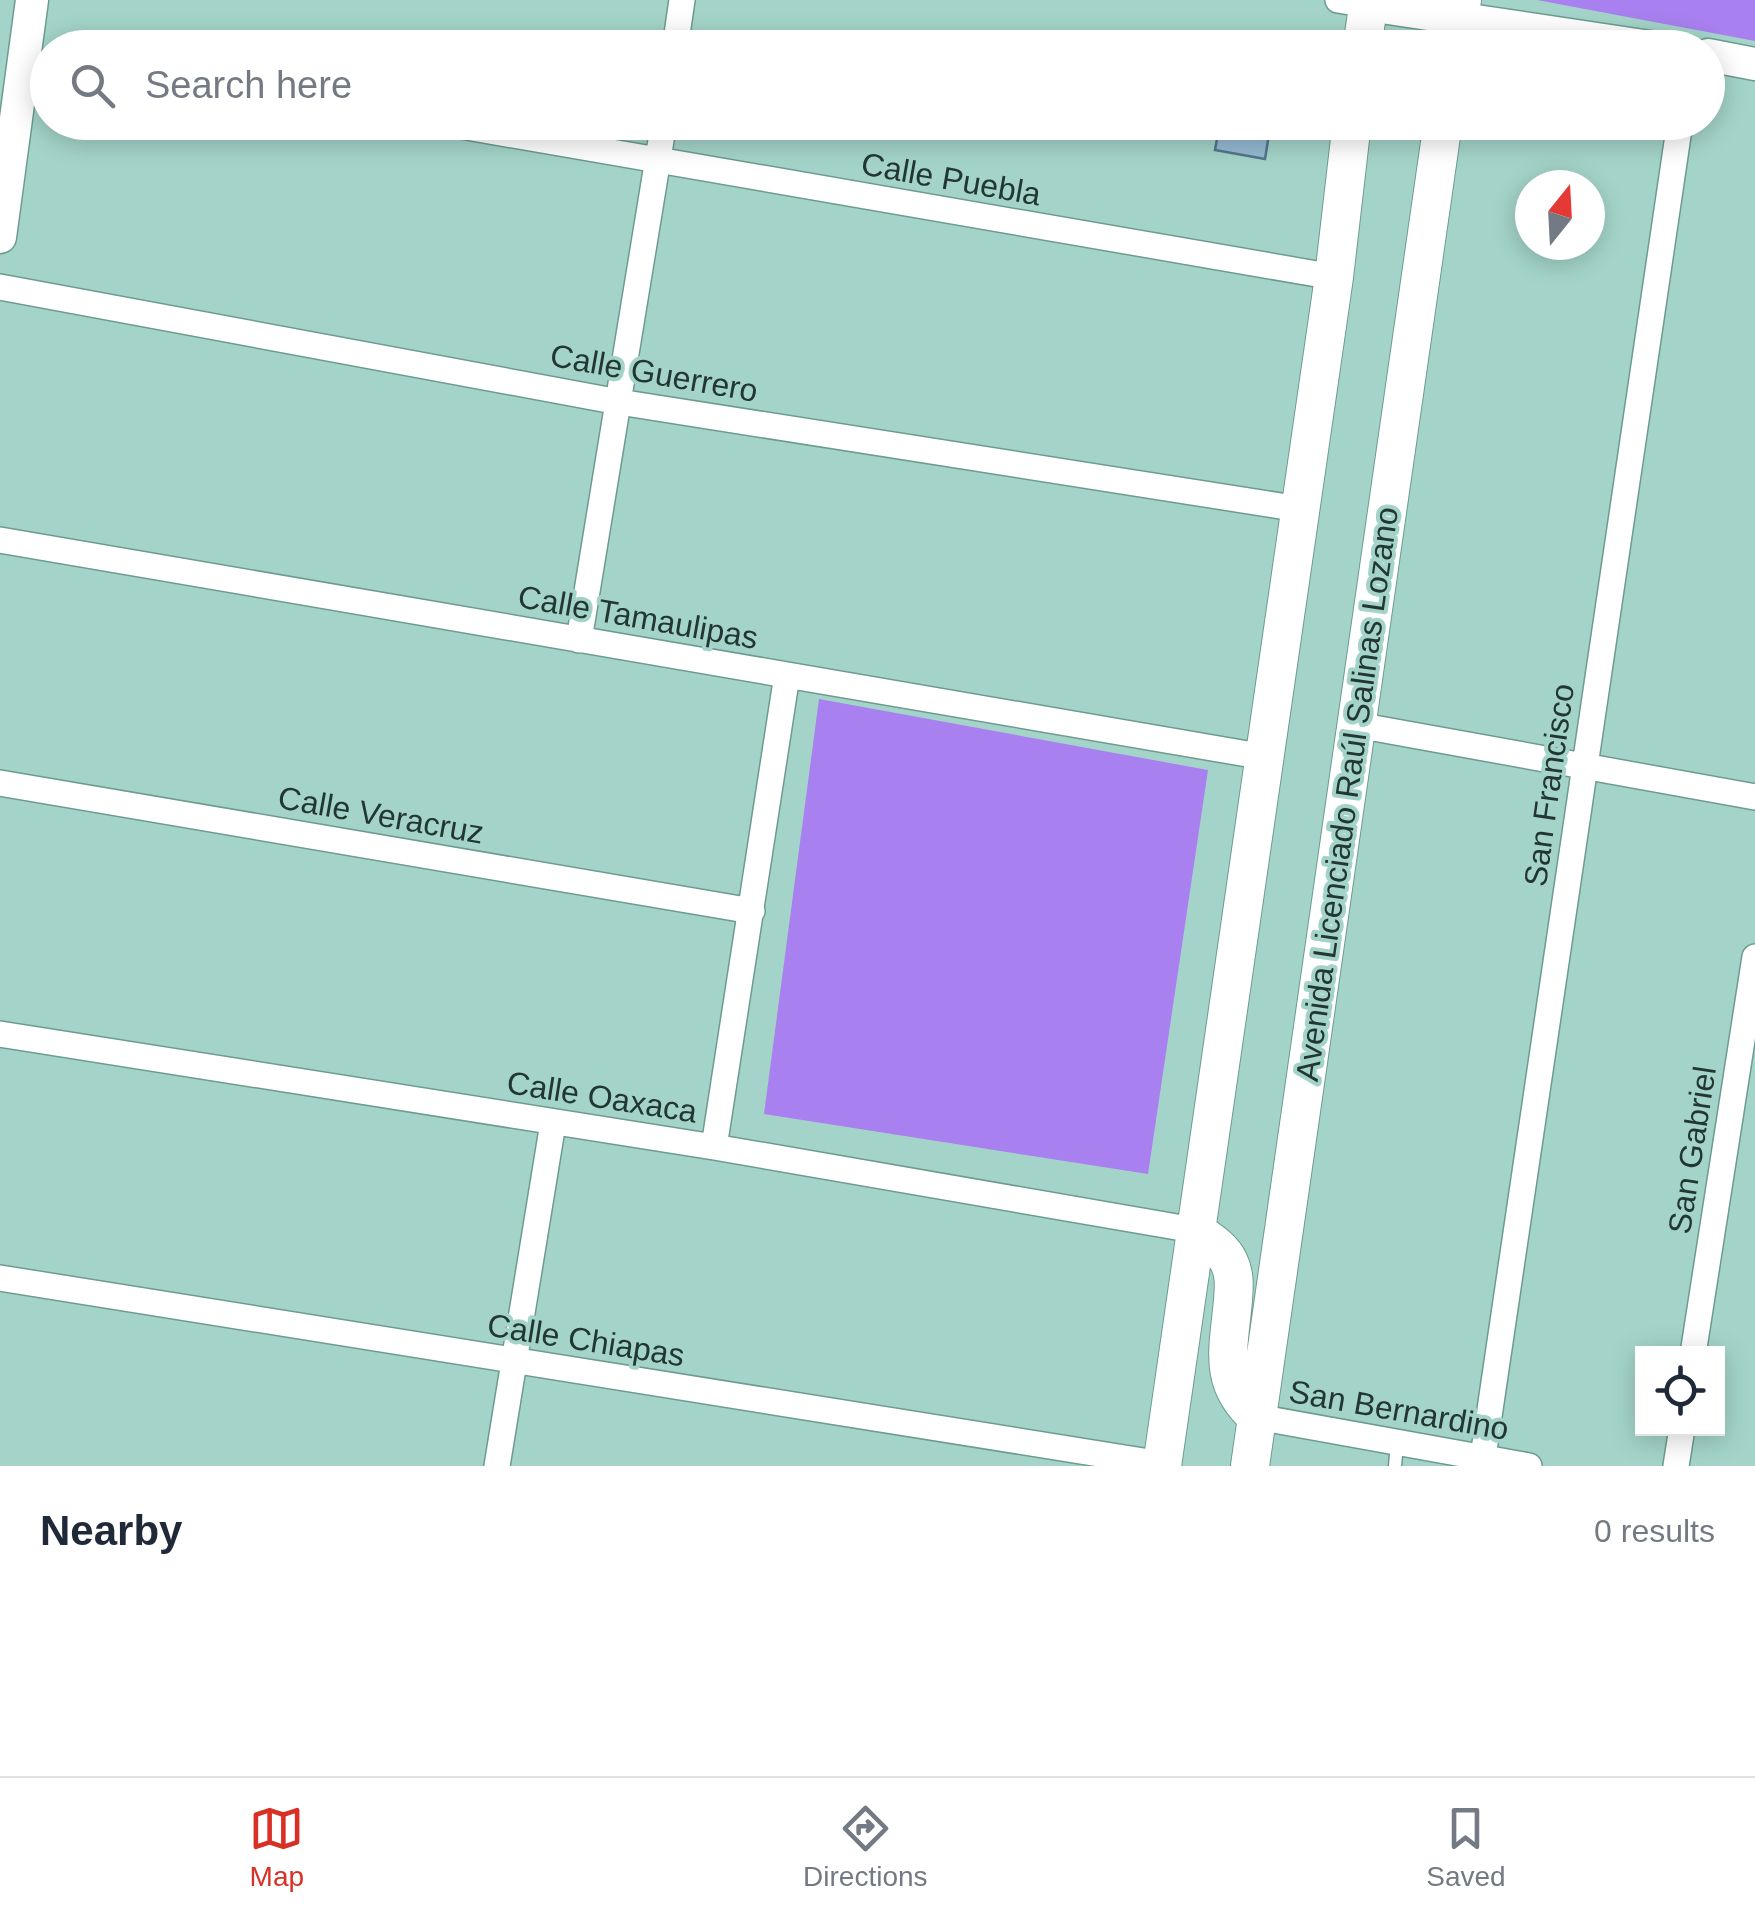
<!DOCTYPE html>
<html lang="en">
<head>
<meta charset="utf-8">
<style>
  body { margin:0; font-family:Helvetica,sans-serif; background:#f6f6f7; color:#1f2937 }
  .controls { position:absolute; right:30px; bottom:30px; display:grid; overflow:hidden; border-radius:0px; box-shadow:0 5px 25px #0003 }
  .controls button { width:90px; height:90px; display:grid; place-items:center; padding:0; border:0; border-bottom:2px solid #e0e1e3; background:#fff; color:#1f2937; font:50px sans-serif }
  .compass { position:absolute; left:1515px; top:170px; width:90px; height:90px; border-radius:50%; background:#fff; box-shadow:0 5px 25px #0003; rotate:18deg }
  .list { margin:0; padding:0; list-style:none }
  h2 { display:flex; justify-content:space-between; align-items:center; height:130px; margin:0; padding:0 40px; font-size:42px }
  h2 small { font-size:32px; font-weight:400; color:#747a83 }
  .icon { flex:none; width:55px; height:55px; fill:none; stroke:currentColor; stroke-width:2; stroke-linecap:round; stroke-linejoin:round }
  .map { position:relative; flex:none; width:1755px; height:1466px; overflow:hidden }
  .search { position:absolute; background:#fff; box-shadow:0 5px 25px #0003; left:30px; right:30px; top:30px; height:110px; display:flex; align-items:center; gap:25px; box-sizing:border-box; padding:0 35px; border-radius:55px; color:#747a83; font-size:38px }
  .sheet { height:310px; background:#fff }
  nav { display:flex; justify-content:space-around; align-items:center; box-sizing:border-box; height:140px; border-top:2px solid #e0e1e3; background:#fff; font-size:28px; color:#747a83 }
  nav a { display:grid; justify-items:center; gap:5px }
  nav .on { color:#d93025 }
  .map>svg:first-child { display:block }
</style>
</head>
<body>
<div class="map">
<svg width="1755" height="1466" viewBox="0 0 1755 1466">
  <rect width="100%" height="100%" fill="#a4d4c9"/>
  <path fill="#a880f0" d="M1537,0H1755V41Z
    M819,699L1208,770L1148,1174L764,1114Z"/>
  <path fill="#95b9d2" stroke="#53758c" stroke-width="2.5" d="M1220,122H1271L1265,159L1215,150Z"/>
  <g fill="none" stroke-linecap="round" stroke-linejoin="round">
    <defs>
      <path id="service" d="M1395,1466L1397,1443"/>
      <path id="minor" d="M1338,0L1368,5
        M675,48L682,0
        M438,122L1334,277
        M0,287L619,402L1300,509
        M0,540L1265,757
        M579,640L664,122
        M1357,725L1755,797
        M0,783L752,911
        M0,1034L714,1147L1194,1230
        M714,1147L787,675
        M0,1278L1162,1464
        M1693,1354L1755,957
        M1257,1417L1529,1466
        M1483,1457L1680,122
        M497,1466L553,1123
        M1676,1466L1682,1428"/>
      <path id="tertiary" d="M1368,5L1657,48
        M1708,55L1755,64
        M0,237L32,0"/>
      <path id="secondary" d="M1362,48L1369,0
        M1454,48L1462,0
        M1194,1230C1207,1239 1222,1247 1229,1262C1235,1274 1234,1287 1233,1300C1229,1348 1217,1382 1257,1417
        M1162,1466L1334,277L1352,122
        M1250,1466L1443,122"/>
    </defs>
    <use href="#service" stroke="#6d9b90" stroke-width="15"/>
    <use href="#minor" stroke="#6d9b90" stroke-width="28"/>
    <use href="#tertiary" stroke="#6d9b90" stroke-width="35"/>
    <use href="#secondary" stroke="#6d9b90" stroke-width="40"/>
    <use href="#service" stroke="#fff" stroke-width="12"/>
    <use href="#minor" stroke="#fff" stroke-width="25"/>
    <use href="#tertiary" stroke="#fff" stroke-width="32"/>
    <use href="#secondary" stroke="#fff" stroke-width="38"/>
  </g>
  <g text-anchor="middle" stroke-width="8" stroke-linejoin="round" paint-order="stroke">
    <g font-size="32" fill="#233732" stroke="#a4d4c9">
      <text transform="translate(951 179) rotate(10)" y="11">Calle Puebla</text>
      <text transform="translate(654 373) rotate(10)" y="11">Calle Guerrero</text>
      <text transform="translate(638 617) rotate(10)" y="11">Calle Tamaulipas</text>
      <text transform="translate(1549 785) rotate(-82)" y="11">San Francisco</text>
      <text transform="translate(1347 794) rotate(-82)" y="11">Avenida Licenciado Raúl Salinas Lozano</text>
      <text transform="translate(381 815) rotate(10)" y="11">Calle Veracruz</text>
      <text transform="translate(602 1097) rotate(9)" y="11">Calle Oaxaca</text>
      <text transform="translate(1692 1150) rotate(-81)" y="11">San Gabriel</text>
      <text transform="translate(586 1340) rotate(9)" y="11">Calle Chiapas</text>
      <text transform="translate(1399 1410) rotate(10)" y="11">San Bernardino</text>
    </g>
  </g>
</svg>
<div class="controls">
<button><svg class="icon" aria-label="locate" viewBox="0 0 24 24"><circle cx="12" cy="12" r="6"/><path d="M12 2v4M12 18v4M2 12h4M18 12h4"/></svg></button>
</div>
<svg class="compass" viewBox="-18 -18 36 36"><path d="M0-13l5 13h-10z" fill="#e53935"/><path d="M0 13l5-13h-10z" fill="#747a83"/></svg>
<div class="search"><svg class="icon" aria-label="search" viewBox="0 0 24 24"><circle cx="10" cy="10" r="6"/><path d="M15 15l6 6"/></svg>Search here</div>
</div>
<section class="sheet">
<h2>Nearby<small>0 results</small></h2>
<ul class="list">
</ul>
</section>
<nav>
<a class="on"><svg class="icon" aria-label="map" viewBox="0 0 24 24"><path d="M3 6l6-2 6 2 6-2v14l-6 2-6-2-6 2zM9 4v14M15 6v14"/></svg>Map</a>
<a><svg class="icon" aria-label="directions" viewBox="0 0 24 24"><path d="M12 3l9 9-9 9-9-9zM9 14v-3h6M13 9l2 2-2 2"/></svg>Directions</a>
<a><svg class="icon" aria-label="saved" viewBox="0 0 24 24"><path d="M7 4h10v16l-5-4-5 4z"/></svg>Saved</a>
</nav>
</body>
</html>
